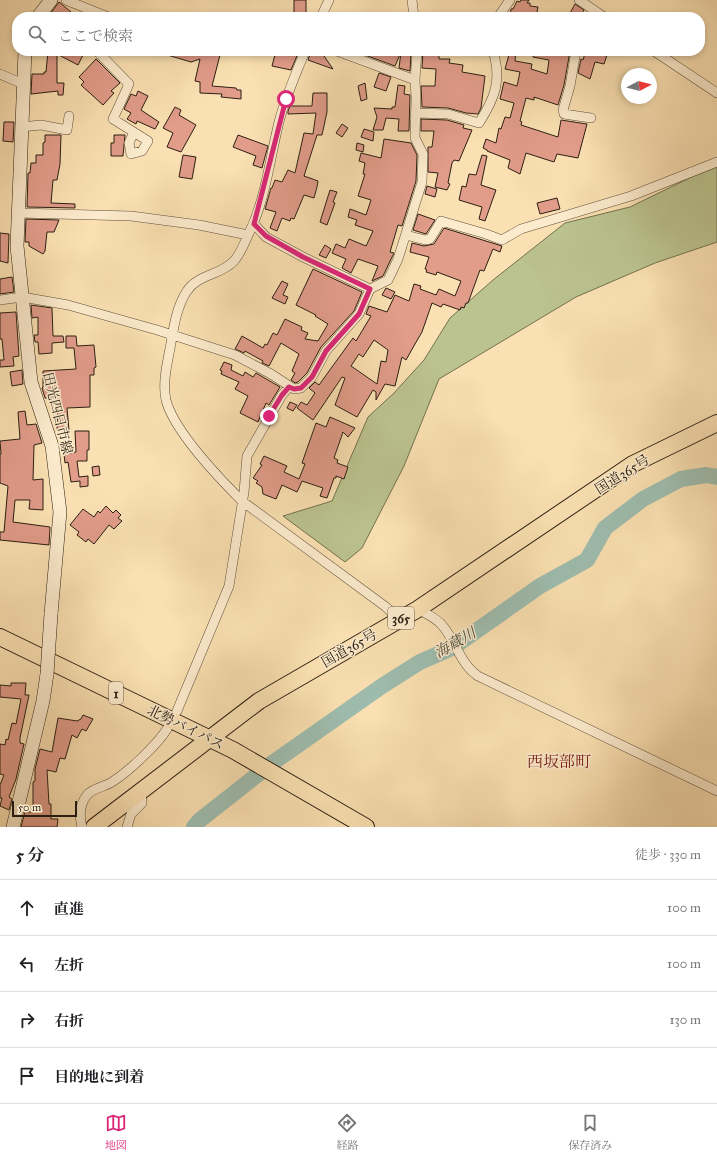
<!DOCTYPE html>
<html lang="ja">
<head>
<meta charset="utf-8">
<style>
  body { margin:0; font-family:"IM FELL Great Primer","Noto Serif JP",serif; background:#f2f2f2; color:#202124 }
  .compass { position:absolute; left:621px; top:68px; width:36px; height:36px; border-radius:50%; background:#fff; box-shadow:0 2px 6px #0003; rotate:83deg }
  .scale { position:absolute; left:12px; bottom:10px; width:65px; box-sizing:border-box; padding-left:4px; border:2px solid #2b1f12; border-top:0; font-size:11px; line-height:14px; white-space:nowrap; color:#2b1f12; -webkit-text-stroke:3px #fcebcd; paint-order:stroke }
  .stop { position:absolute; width:12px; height:12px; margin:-9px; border:3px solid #db2777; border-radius:50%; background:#fff }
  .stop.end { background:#db2777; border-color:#fff; box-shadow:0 1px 4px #0008 }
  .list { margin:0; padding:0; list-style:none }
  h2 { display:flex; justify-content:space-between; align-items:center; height:52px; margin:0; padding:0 16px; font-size:17px }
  h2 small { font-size:13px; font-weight:400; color:#757577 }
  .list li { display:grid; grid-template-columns:26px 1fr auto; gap:12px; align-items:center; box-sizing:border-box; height:56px; padding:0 16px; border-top:1px solid #e0e0e0 }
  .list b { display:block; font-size:15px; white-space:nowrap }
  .list em { font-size:13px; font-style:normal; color:#757577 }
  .icon { flex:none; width:22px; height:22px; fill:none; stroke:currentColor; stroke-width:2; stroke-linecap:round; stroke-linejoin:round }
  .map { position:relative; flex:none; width:717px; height:827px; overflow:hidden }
  .search { position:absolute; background:#fff; box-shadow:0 2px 6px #0003; left:12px; right:12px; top:12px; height:44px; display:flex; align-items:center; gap:10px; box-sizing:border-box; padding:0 14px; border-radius:16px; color:#757577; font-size:15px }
  .sheet { height:276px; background:#fff }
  nav { display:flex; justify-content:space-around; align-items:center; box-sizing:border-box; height:56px; border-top:1px solid #e0e0e0; background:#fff; font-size:11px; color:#757577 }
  nav a { display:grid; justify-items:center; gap:2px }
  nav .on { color:#db2777 }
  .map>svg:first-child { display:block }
</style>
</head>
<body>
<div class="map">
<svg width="717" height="827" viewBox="0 0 717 827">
  <rect width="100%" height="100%" fill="#fae0b2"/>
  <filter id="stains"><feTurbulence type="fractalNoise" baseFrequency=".005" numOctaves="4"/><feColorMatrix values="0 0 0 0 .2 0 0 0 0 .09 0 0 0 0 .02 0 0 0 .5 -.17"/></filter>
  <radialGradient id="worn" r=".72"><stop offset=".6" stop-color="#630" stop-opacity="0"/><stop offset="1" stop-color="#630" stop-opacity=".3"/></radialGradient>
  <path fill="#bbc38f" stroke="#737150" d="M717,163V242L655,263L576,297L439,379L404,466L362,548L345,562L283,516L332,501L368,417L394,393L424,360L450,318L493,280L565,223L630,207L714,166Z"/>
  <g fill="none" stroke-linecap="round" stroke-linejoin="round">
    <path stroke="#9ebdaf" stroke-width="16" d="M194,827L200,820L271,764L382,686L420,662L452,648L540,586L587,560L605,528L643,499L681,479L706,475L717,477"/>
  </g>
  <path fill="#e19c8a" stroke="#2b1f12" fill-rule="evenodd" d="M294,0H306V13H294Z
    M521,0H529L527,3H530V6L538,7L536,17H510L511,9H513L517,1L520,2Z
    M59,2L77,17H54L50,14Z
    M575,4L584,10L580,17H568Z
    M48,51H85L78,65L57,54V83H64L63,95H58V91L31,94L32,74H44V72H46Z
    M165,51H221L212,86L236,88L237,90H241V99L221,97L222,94L200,93V82L195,81L200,59L191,62L164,54Z
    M276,51H299L291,70L272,66Z
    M311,51H326L324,56L333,69L308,60Z
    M354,51H394L411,53L410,71L399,68L401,52L395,66Z
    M423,51L439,52V59H450L449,63L463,65L462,72L485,76L481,108L478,114L466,113L448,108L422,107L421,86H435L436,69L422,68Z
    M510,51H516L515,61L532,64L531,69L547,74L549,60L533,57L534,51H570L564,85L558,105L534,97V100L526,98L520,121L522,122L521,125L558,137L561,120L587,124L578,158L557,154L554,162L526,153L520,174L508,168L510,160L487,151V150L483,148L486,139L496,143L499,128L501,129L505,117L510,118L514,103L500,99L504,82L517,86L520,72L505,69Z
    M585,53L607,55L604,64L595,62L590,79L578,73L581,59L583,60Z
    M96,59L120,83L111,91L114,93L103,105L81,85L84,82L79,77Z
    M379,73L391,77L386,91L374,87Z
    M365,83L367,99L361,101L358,86Z
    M398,85L405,86L404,94L410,95L409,131H398L399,119L386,118L383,130H373L377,117L374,108L392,109V107H395Z
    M138,91L148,96L141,110L159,122L155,129L137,121L136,124L127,119L131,113L124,109L131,94L136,96Z
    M313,93H327V112L322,135H317L304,176L318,181L317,187L314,198L304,195L294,219L291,218L290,221L282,218L277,231L270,228L276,212L265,209L271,188H272L275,180L282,182L288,170L295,173L304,133L313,134L316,113L288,114V111L290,106H312Z
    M175,107L181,110L179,115L196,125L181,152L167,147L173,133L163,128Z
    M421,119L447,120L464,125L463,128L472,130L459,161L454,160L452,163L448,183L450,184L447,190L435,187L438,173L428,172V147H432L434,131H421Z
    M4,122H14L13,142L3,141Z
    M342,124L348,128L342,137L336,133Z
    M364,129L374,132L373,141L361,137Z
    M45,135H61L60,164L57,180H53L51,203L75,204V208L27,207L28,173H30L31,163H36V155H43V143L45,142Z
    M114,135H125L123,156H111V143H114Z
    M238,135L268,146L262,168L253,165L256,156L233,147Z
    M384,139L411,143L417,155L416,181L402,226L398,225L390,252L394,253L392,257L383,276L372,281L378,266L358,259L351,273L342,268L346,259L332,253L336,244L345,248L349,239L366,246L367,244L373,231L355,225L357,220L348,217L350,209L366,215L371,200L358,196L365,174H363L365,163L359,161L361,153L381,158Z
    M357,143L364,145L363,152L356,150Z
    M183,155L196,157L192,179L179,177Z
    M482,155L487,156L481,185L496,190L485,221L479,219L482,207L459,200L462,186L466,187L469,174L476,175Z
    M427,186L437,189L435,197L425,194Z
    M330,190L337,192L333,202L335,203L327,225L320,222Z
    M557,198L560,209L540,214L537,203Z
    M418,214L435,220L426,234L413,230Z
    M26,219L59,220L54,232H47L45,251L43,254L29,246V242H25Z
    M444,228L502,246L500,252L493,249L484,271L480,270L468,303H466L464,308L461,307L460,310L443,304L441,307L432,303L422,332L415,344L406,360L402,357L395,386L385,384L376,400V392L373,390L357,417L335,405L345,378L342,377L313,420L297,408L301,402L307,405L315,393L309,388L315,382L319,385L353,338L356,341L371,316L366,314L369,306L387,312L395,295L409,301L414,284L421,286L420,289L436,295L439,289L455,296L461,281L437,272L436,275L426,272L427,270L425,269L429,257L410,252L412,243L424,246L434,244ZM374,340L388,350L386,362L381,361L377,384L351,366L359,354L363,357Z
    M0,233L9,234L8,263L0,261Z
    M325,245L331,249L326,258L319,255Z
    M313,269L362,292L354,311L321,347L307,373L298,382L295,383L291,380L295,373L292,371L299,354L281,343L269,366L262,363L263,361L245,351L244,353L235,349L242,336L263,348L265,344L267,345L273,333L277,335L285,319L302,327L301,330L308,333L305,339L318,341L328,324L315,316L316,315L296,305Z
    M12,277L14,292L0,294V279Z
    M282,281L288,284L283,295L288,297L285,304L272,298Z
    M386,288L395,292L391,299L382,295Z
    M31,305L52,308L53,336H63L64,342L52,343V353L39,354L38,342H35L34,335H38V317L32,318Z
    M16,312L19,356L13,357L14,366L0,367V360H4L2,339H0V313Z
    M66,336H76L77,346L94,345L96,367L94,368V375H90V407L67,408L69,430H57L58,404H56V398H45L42,388L43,387V371L76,369L74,348H66Z
    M224,362L232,365L231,370L243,376L245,372L253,377L256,373L280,387L269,405L266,403L258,422L240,413L248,396L235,389L239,382L221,374L222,371L220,370Z
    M22,370L23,384L12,386L10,372Z
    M290,402L297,405L293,411L287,408Z
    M25,411L27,425L36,424L42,443L34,445L33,480L43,479V510L29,509L30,500H15L13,522L50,527L49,545L0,540V532H4L8,486L0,483V454H1L0,441L20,439L18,412Z
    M330,417L355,428L348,437L343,432L334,458L338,460L337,463L348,467L344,479L336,476V478H334L327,498L320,496L323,488L302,481L297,492L282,485L276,499L263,494L262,487L256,483L258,481L253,478L262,465L260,464L264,456L287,466L284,472L299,479L305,464L302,463L316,423L326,427Z
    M75,431H89V450H87V461H77L79,477L88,476V486L80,487V481L71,482L68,462L65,463L64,454L76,452Z
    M99,466L100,475L93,476L92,467Z
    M106,506L113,513L116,510L121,515L118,518L122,521L114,529L109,525L94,544L88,539L86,542L77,535L79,532L70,525L83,509L94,517L98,511L100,513Z
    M11,683H26L25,695H29L20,738V743L24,744L16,779L9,797L12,799L9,810L0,806L2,798H0V785L4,775L0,774V744L5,745L6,739L8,740L12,723L16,724L21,699L0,697V685L11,686Z
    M83,715L93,719L86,731L82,729L77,738L72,735L65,759L60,758L56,772L47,770L49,804H51V819H58L57,827H21L25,812H33V782L35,781V769L40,749L52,752L58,718L77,721L81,719Z"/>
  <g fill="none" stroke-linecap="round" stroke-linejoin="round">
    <defs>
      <path id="street" d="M66,0L108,17
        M412,0L414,17
        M579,0L604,17
        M321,17L329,0
        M498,17L510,0
        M97,51L129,84L113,119L148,141L142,151L131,154L129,143L134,132
        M305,51C296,74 285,98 279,122C270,158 266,197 250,231C245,241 241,254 233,262C220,275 197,275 187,291C177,306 174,325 171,343C168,360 162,382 166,400C174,431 219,478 242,501L386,607L399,620
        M576,51L570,86L563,110L564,114L591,118
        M654,51L717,93
        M0,74L23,84
        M415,80L417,51
        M415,113L448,114L479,123C495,98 502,80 493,51
        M21,127L41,125L67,130L69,116
        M18,213L131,216L199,225L248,235
        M254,224L266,237L303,257L370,289
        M406,235L425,240L430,239L441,221L486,234L502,240L521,229L631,196L717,162
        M0,300L22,297L68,305L157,330L235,355L271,374L294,389L301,388L312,377L326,351L359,314L370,289L388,280L398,259L422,182L423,154L415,138L416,98L415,80L337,51
        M418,609C426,614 435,617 442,625C456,641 460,664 478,676L717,791
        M177,711L229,586L244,492L247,456L282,395L289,387
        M82,827C79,816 80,804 87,795C93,788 104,787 112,782C128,772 157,745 167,729
        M127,827L131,814L142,803L141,792"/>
      <path id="secondary" d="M38,17L51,0
        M25,51L17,246L31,382L52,446L60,512L51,614
        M13,827L43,701L47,674"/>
      <path id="highway" d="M0,637L233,750L366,827
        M94,827L259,701L418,609L633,464L717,423"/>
    </defs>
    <use href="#street" stroke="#5f4f3a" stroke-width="10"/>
    <use href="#secondary" stroke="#2b1f12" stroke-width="14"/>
    <use href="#highway" stroke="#2b1f12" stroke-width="18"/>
    <use href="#street" stroke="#fcebcd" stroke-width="9"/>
    <use href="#secondary" stroke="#fcebcd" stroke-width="13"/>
    <use href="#highway" stroke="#fae0b2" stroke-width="16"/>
    <defs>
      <path id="secondary-bridge" d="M47,674L51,614"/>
    </defs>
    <use href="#secondary-bridge" stroke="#2b1f12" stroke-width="14" stroke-linecap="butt"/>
    <use href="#secondary-bridge" stroke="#fcebcd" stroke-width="13"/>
  </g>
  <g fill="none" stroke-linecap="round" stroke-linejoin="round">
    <path stroke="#db2777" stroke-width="5" d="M269,416L282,395L289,387L294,389L301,388L312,377L326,351L359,314L370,289L303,257L266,236L254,224L286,99"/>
  </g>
  <g text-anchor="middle" stroke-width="3" stroke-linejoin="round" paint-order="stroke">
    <g fill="#fcebcd" stroke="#6a5c4a" stroke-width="1">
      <rect x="388" y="607" width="26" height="22" rx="3"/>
      <rect x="109" y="682" width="14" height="22" rx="3"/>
    </g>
    <g font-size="13" font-weight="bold" fill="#2b1f12">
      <text x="401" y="623">365</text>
      <text x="116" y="698">1</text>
    </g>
    <g font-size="14" fill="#2b1f12" stroke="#fcebcd">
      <text transform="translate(58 413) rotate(76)" y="5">田光四日市線</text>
      <text transform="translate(622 474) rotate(-32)" y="5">国道365号</text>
      <text transform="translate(349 648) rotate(-30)" y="5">国道365号</text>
      <text transform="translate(186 727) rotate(26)" y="5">北勢バイパス</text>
    </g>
    <g font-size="15" font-style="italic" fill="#4e4e41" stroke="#fcebcd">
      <text transform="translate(455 643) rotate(-30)" y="5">海蔵川</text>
    </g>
    <g font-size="16" fill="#7a1f14" stroke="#fcebcd">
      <text x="559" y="767">西坂部町</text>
    </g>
  </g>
  <rect width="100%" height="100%" filter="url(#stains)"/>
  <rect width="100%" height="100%" fill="url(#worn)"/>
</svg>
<svg class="compass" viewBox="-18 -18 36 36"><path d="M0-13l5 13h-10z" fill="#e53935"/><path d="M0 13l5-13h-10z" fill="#757577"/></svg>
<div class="scale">50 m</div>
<div class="stop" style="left:286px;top:99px"></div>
<div class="stop end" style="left:269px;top:416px"></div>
<div class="search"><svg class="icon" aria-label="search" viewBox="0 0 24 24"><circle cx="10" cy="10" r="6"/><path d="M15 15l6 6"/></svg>ここで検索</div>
</div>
<section class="sheet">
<h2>5 分<small>徒歩 · 330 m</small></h2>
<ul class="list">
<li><svg class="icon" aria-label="ahead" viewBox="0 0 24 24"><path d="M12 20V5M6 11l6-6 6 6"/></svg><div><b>直進</b></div><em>100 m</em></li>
<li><svg class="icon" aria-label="left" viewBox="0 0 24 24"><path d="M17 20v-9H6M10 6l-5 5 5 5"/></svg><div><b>左折</b></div><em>100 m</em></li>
<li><svg class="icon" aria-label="right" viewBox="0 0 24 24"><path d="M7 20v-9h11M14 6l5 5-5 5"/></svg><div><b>右折</b></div><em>130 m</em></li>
<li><svg class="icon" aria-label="arrive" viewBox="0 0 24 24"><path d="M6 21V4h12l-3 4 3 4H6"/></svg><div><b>目的地に到着</b></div></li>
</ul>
</section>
<nav>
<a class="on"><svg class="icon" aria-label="map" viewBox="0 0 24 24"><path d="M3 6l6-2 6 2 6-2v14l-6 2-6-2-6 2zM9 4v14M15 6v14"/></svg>地図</a>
<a><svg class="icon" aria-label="directions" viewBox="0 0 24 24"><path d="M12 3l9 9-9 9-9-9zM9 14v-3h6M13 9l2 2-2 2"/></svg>経路</a>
<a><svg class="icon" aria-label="saved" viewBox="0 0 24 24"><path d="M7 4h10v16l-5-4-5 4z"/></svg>保存済み</a>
</nav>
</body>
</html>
